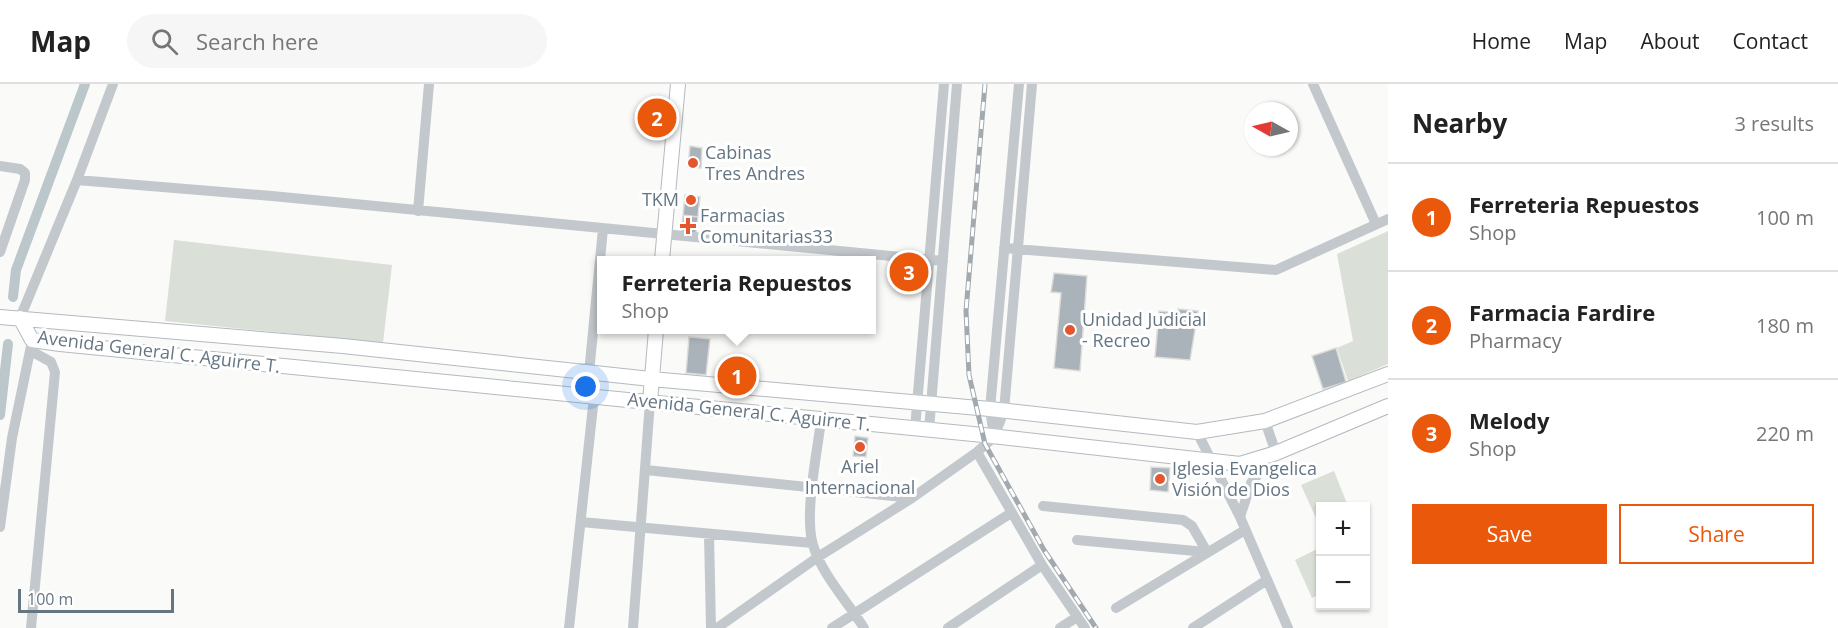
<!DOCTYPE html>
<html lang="en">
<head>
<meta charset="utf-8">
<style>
  body { margin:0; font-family:"Open Sans",sans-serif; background:#f6f6f6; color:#222 }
  .controls { position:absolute; right:18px; bottom:18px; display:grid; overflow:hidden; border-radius:0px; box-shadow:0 2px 4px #0004 }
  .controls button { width:54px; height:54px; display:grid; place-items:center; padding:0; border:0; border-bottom:2px solid #e0e0e0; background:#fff; color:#222; font:30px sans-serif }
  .compass { position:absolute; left:1244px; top:18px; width:54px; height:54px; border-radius:50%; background:#fff; box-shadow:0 2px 4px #0004; rotate:278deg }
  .scale { position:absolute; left:18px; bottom:15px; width:156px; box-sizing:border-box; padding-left:6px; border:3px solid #657683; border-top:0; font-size:16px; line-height:21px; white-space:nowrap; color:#657683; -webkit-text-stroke:4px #fff; paint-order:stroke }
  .you { position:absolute; left:586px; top:303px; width:21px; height:21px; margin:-15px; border:4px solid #fff; border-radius:50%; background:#1a73e8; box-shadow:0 0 0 9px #1a73e833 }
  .badge { display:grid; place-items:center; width:39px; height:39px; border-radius:50%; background:#ea580c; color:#fff; font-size:20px; font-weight:700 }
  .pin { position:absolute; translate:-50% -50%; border:3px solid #fff; box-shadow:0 2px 6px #0006 }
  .popup { position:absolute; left:597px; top:172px; width:279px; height:78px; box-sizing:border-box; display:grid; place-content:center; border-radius:0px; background:#fff; filter:drop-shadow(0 2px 4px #0005); font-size:20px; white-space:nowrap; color:#767676 }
  .popup b { font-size:22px; color:#222 }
  .popup::after { content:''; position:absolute; left:50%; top:100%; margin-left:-12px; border:12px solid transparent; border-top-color:#fff }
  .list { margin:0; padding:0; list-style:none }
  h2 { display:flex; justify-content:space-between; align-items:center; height:78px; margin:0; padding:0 24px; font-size:26px }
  h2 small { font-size:20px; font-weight:400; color:#767676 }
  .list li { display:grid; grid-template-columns:39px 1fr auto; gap:18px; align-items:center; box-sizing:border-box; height:108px; padding:0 24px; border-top:2px solid #e0e0e0 }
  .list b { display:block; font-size:22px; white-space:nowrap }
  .list p { margin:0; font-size:20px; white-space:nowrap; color:#767676 }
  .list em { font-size:20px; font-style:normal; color:#767676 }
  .actions { display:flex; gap:12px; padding:18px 24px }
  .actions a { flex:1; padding:14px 0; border:2px solid #ea580c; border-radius:0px; text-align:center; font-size:21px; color:#ea580c }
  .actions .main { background:#ea580c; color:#fff }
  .icon { flex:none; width:33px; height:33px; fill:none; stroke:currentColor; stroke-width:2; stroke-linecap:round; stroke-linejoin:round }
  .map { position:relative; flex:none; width:1388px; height:544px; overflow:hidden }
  header { display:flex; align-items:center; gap:36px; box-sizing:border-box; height:84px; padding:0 30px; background:#fff; border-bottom:2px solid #e0e0e0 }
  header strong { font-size:28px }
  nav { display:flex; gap:33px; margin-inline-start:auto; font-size:21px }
  .search { width:420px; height:54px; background:#f6f6f6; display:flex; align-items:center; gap:15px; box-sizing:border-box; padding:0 21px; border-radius:33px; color:#767676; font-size:22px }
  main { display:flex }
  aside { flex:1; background:#fff }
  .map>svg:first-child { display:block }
</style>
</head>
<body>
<header>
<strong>Map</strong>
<div class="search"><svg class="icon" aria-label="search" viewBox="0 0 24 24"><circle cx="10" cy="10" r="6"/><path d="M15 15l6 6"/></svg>Search here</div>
<nav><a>Home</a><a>Map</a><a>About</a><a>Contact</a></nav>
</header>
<main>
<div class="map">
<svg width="1388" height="544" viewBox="0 0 1388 544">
  <rect width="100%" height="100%" fill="#fafaf8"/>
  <path fill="#dadfd7" d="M1388,147V280L1348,297L1337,264L1353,257L1337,170Z
    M174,156L392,181L383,259L165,237Z
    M1334,387L1348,422H1320V433L1316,434L1301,401Z
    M1319,464L1320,510L1312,514L1295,476Z"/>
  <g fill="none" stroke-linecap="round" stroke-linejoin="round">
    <path stroke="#bbc7cb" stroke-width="10" d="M13,213L16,186L85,0
      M0,331L8,260"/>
  </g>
  <path fill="#aab3b9" stroke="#dcdcda" stroke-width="1.5" d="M690,62L702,64L701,84L688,83Z
    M685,111L700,113L698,133L683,131Z
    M683,131L698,133L696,149L682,148Z
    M903,182L916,184L915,193L902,191Z
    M1054,189L1087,192L1080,287L1054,284L1061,209L1051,208Z
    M1178,225L1198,227L1190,276L1155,273L1159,227L1178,229Z
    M689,253L710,255L706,291L686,289Z
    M1336,264L1346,298L1323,305L1312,272Z
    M731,285L742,286L741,296L730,295Z
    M742,286H753L752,296H741Z
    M855,352L868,354L866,373L853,372Z
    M1151,383L1170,384L1168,408L1150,406Z"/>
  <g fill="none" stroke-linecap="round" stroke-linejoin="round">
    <defs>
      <path id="secondary" d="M662,176L678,0
        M0,233L343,262L651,295L990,325L1197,348L1265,337L1388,290
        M20,234L32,256L60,260L983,351L1240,380L1276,369L1388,322
        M650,318L656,246"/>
    </defs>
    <use href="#secondary" stroke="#b3babf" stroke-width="16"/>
    <path stroke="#c3c8cc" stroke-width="10" d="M1313,0L1376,140
      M0,82L20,85L25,89V96L0,168
      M77,96L272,112L943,177
      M418,127L429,0
      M1004,164L1276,186L1388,135
      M20,234L77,96L113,0
      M31,267L51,278L55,288L31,544
      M589,289L603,145
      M821,337C817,369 804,431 813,461C822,491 848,518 864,544
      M915,345L944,0
      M929,346L957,0
      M1197,348L1240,433L1288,544
      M994,352L990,325L1019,0
      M977,368L1042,481L1085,544
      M646,386L912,414
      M1043,422L1183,436L1192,442L1207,468
      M1240,433L1251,399L1276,369L1265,337
      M581,438L812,459
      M0,443L12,354L31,262
      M709,450L711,544
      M1077,456L1206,468
      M1116,524L1245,446
      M569,544L594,313
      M633,544L650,318
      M717,544L818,473L912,414L977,368L994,353L1004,327L1032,0
      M832,544L1011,429
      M948,544L1042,481
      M1060,544L1077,533
      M1193,544L1267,496"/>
    <use href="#secondary" stroke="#fff" stroke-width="14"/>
    <defs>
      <path id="rail" d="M985,0L966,227L969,291L985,360L1044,466L1096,544"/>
    </defs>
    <use href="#rail" stroke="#a2aab0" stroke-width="5"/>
    <use href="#rail" stroke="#fff" stroke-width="3" stroke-dasharray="9" stroke-linecap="butt"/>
  </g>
  <g fill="#e4572e" stroke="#fff" stroke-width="2">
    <circle cx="693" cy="79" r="6"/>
    <circle cx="691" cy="116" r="6"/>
    <path d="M685 133h6v6h6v6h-6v6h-6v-6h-6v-6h6z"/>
    <circle cx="1070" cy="246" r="6"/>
    <circle cx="860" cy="363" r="6"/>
    <circle cx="1160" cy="395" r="6"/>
  </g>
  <g text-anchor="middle" stroke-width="6" stroke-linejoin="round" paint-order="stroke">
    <g font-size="18" fill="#657683" stroke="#fff" text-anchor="start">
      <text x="705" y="75">Cabinas<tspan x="705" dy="21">Tres Andres</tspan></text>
      <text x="679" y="122" text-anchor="end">TKM</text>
      <text x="700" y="138">Farmacias<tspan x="700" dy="21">Comunitarias33</tspan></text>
      <text x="1082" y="242">Unidad Judicial<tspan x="1082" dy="21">- Recreo</tspan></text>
      <text x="860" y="389" text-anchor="middle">Ariel<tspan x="860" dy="21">Internacional</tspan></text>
      <text x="1172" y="391">Iglesia Evangelica<tspan x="1172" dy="21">Visión de Dios</tspan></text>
    </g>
    <g font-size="18" fill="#657683" stroke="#fff">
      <text transform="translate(159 268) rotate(7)" y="6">Avenida General C. Aguirre T.</text>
      <text transform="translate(749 328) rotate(6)" y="6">Avenida General C. Aguirre T.</text>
    </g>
  </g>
</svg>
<div class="controls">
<button>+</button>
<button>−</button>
</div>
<svg class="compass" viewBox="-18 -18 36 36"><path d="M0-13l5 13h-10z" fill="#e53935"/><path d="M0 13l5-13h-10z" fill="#767676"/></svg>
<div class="scale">100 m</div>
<div class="you"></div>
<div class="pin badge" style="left:737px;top:292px">1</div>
<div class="popup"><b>Ferreteria Repuestos</b>Shop</div>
<div class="pin badge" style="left:657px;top:34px">2</div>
<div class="pin badge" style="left:909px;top:188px">3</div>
</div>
<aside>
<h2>Nearby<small>3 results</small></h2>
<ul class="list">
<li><span class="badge">1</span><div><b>Ferreteria Repuestos</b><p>Shop</p></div><em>100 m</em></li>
<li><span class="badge">2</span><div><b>Farmacia Fardire</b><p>Pharmacy</p></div><em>180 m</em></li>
<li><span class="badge">3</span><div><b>Melody</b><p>Shop</p></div><em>220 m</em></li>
</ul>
<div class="actions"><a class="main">Save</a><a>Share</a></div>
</aside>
</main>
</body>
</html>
